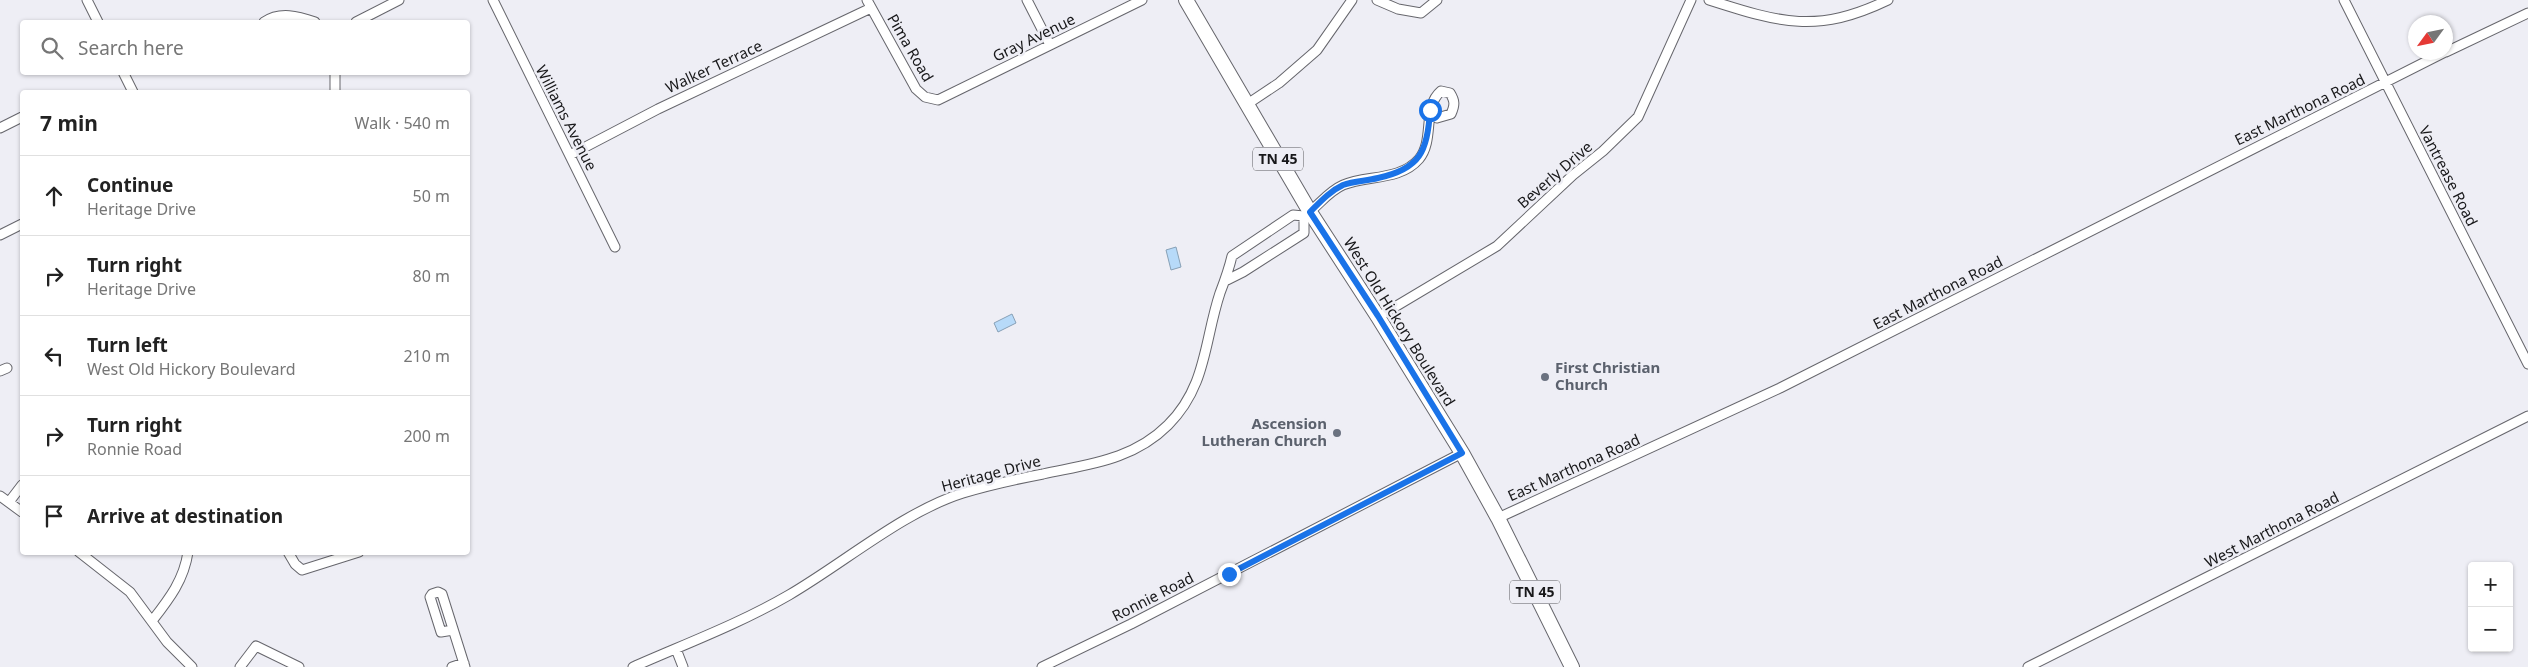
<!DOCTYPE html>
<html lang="en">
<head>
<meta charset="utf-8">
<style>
  body { margin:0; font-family:"Noto Sans",sans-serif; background:#f6f6f6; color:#222 }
  .controls { position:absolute; right:15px; bottom:15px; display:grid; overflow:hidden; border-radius:5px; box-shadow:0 1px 4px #0004 }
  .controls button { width:45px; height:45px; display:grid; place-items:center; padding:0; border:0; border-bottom:1px solid #e0e0e0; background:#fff; color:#222; font:25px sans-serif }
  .compass { position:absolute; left:2408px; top:15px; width:45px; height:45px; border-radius:50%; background:#fff; box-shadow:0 1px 4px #0004; rotate:237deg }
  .stop { position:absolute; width:15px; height:15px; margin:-11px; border:4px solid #1a73e8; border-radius:50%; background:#fff }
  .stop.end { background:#1a73e8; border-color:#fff; box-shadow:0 1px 5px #0008 }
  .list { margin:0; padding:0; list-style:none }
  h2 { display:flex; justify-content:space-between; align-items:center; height:65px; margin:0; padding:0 20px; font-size:21px }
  h2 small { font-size:16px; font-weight:400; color:#767676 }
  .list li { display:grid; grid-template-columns:32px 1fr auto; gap:15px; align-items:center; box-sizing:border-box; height:80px; padding:0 20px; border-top:1px solid #e0e0e0 }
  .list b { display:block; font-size:19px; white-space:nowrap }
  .list p { margin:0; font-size:16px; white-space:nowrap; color:#767676 }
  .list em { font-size:16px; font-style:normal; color:#767676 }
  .icon { flex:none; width:28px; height:28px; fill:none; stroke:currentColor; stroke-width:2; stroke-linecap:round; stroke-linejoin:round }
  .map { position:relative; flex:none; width:2528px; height:667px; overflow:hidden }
  .search { position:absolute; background:#fff; box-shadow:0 1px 4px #0004; left:20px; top:20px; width:450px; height:55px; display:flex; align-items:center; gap:12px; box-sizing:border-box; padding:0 18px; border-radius:5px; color:#767676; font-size:19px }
  .panel { position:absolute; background:#fff; box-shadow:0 1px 4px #0004; left:20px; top:90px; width:450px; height:465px; border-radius:5px }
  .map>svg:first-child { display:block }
</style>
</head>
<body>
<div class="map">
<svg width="2528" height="667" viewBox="0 0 2528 667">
  <rect width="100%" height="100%" fill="#eeeef5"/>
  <path fill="#b7daf9" stroke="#87a0b6" d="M1176,247L1181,267L1171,270L1166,250Z
    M1012,314L1016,323L998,332L994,323Z"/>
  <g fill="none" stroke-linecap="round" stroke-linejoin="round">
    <defs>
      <path id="street" d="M87,0L98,22
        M493,0L615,247
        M867,0L916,89L925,97L938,100L1142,0
        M1027,0L1050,45
        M1377,0L1398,9L1421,13L1437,0
        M1709,0C1781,23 1817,34 1888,0
        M2344,0L2528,364
        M264,22C280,11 298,16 315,22
        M356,22L399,0
        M2446,52L2528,13
        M123,72L133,92
        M335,92V72
        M1246,105L1279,83L1317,50L1352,0
        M0,128L22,117
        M570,155L658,109L871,8
        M0,235L22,224
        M1227,280L1243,272L1304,233V216
        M1378,317L1497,246L1573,175L1603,151L1638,117L1691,0
        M0,371L7,368
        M0,496L22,512
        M9,502L22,485
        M1498,518L1780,388L2445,52
        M79,552L130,592L167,642L192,667
        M288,552L295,564L302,570L359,552
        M152,621C169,599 184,580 188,552
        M453,630L441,632L430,597L432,594L438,592L442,594L465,667
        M676,649L683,667
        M240,667L256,646L299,667
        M452,667L464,663
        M633,667C685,644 739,624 789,595C844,563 903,512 963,493C989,485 1017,479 1043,474C1089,464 1133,460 1168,425C1207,386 1204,341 1220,293C1225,280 1229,269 1232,256L1293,215L1304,216C1318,207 1327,192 1343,185C1367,175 1400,181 1419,159C1435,140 1422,107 1441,91L1450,93C1455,101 1455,105 1451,114L1437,118L1430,110
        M1042,667L1131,624L1462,453
        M2028,667L2528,416"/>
      <path id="primary" d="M1186,0L1310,212L1378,317L1462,453L1498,518L1572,667"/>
    </defs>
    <use href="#street" stroke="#66666c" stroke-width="11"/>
    <use href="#primary" stroke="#66666c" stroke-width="16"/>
    <use href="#street" stroke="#fff" stroke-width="9"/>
    <use href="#primary" stroke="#fff" stroke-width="14"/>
  </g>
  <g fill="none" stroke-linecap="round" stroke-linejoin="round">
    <path stroke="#1a73e8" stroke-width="6" d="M1229,574L1462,453L1378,316L1310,212C1320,202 1330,191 1343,185C1354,181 1366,181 1378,178C1420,169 1428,151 1430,110"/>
  </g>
  <g fill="#6b7280" stroke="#eeeef5" stroke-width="2">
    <circle cx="1545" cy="377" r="5"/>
    <circle cx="1337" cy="433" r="5"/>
  </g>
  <g text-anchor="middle" stroke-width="5" stroke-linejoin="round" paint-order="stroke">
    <g fill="#eeeef5" stroke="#58585c" stroke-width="1">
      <rect x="1253" y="147.5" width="50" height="23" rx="4"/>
      <rect x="1510" y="580.5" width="50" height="23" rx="4"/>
    </g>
    <g font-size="14" font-weight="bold" fill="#18181a">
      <text x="1278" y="164">TN 45</text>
      <text x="1535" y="597">TN 45</text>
    </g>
    <g font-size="15" fill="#18181a" stroke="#eeeef5">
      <text transform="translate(1034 38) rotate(-26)" y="5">Gray Avenue</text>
      <text transform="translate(910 48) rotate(60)" y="5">Pima Road</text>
      <text transform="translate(714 67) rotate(-25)" y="5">Walker Terrace</text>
      <text transform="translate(2300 110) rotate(-26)" y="5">East Marthona Road</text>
      <text transform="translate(566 118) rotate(63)" y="5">Williams Avenue</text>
      <text transform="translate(1555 175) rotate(-41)" y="5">Beverly Drive</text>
      <text transform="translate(2448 176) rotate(63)" y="5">Vantrease Road</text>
      <text transform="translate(1938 293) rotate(-27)" y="5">East Marthona Road</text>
      <text transform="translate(1399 322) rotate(58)" y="5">West Old Hickory Boulevard</text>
      <text transform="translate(1574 468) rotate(-24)" y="5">East Marthona Road</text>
      <text transform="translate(991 474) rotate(-15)" y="5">Heritage Drive</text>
      <text transform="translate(2272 530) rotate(-27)" y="5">West Marthona Road</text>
      <text transform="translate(1153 597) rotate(-27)" y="5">Ronnie Road</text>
    </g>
    <g font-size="15" font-weight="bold" fill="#5b616d" stroke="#eeeef5" text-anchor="start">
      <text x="1555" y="373">First Christian<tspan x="1555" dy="17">Church</tspan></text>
      <text x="1327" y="429" text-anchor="end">Ascension<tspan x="1327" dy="17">Lutheran Church</tspan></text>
    </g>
  </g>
</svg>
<div class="controls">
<button>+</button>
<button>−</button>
</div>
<svg class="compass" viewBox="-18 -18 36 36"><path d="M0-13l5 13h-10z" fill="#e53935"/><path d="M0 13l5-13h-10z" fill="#767676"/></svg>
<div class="stop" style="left:1430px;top:110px"></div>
<div class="stop end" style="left:1229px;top:574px"></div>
<div class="search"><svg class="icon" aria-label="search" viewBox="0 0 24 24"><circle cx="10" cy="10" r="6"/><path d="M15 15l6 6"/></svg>Search here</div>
<section class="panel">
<h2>7 min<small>Walk · 540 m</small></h2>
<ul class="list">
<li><svg class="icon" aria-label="ahead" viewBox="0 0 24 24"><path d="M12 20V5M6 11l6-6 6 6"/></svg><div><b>Continue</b><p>Heritage Drive</p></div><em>50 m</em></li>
<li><svg class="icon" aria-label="right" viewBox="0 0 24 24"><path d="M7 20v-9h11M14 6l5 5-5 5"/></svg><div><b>Turn right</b><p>Heritage Drive</p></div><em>80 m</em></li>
<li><svg class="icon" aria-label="left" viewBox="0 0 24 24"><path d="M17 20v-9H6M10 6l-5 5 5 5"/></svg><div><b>Turn left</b><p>West Old Hickory Boulevard</p></div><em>210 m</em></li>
<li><svg class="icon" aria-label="right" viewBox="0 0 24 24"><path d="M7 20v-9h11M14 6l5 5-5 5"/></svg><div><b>Turn right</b><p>Ronnie Road</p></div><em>200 m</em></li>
<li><svg class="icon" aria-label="arrive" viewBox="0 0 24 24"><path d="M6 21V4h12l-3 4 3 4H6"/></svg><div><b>Arrive at destination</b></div></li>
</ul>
</section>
</div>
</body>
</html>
